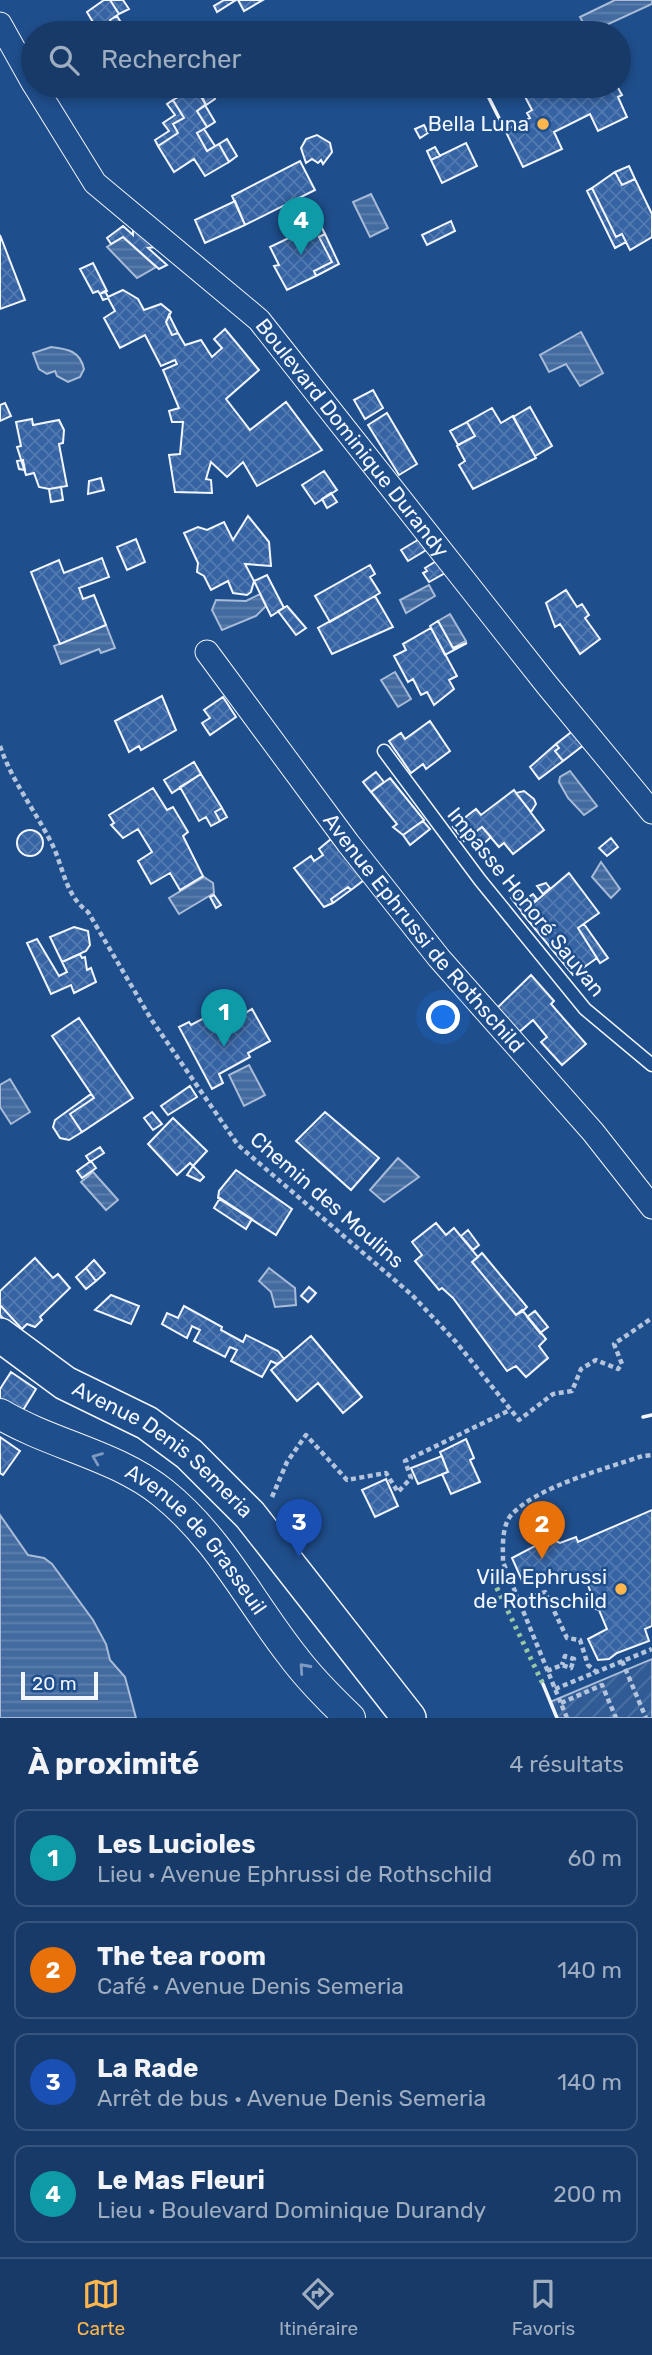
<!DOCTYPE html>
<html lang="fr">
<head>
<meta charset="utf-8">
<style>
  body { margin:0; font-family:Rubik,sans-serif; background:#244571; color:#f1f3f6 }
  .scale { position:absolute; left:21px; bottom:18px; width:77px; box-sizing:border-box; padding-left:7px; border:4px solid #f2f6ff; border-top:0; font-size:19px; line-height:24px; white-space:nowrap; color:#f2f6ff; -webkit-text-stroke:5px #1f4e8c; paint-order:stroke }
  .you { position:absolute; left:444px; top:1018px; width:24px; height:24px; margin:-18px; border:5px solid #fff; border-radius:50%; background:#1a73e8; box-shadow:0 0 0 10px #1a73e833 }
  .badge { display:grid; place-items:center; width:46px; height:46px; border-radius:50%; background:#ffb74d; color:#fff; font-size:23px; font-weight:700 }
  .pin { position:absolute; translate:-50% -58px; filter:drop-shadow(0 2px 4px #0008) }
  .pin::after { content:''; position:absolute; top:37px; width:24px; height:21px; background:inherit; clip-path:polygon(0 0,100% 0,50% 100%) }
  .list { margin:0; padding:0; list-style:none }
  h2 { display:flex; justify-content:space-between; align-items:center; height:91px; margin:0; padding:0 28px; font-size:30px }
  h2 small { font-size:23px; font-weight:400; color:#9eadc0 }
  .list li { display:grid; grid-template-columns:46px 1fr auto; gap:21px; align-items:center; box-sizing:border-box; height:98px; margin:0 14px 14px; padding:0 14px; border:2px solid #36547d; border-radius:14px }
  .list b { display:block; font-size:26px; white-space:nowrap }
  .list p { margin:0; font-size:23px; white-space:nowrap; color:#9eadc0 }
  .list em { font-size:23px; font-style:normal; color:#9eadc0 }
  .icon { flex:none; width:38px; height:38px; fill:none; stroke:currentColor; stroke-width:2; stroke-linecap:round; stroke-linejoin:round }
  .map { position:relative; flex:none; width:652px; height:1718px; overflow:hidden }
  .search { position:absolute; background:#173a69; box-shadow:0 4px 10px #0003; left:21px; right:21px; top:21px; height:77px; display:flex; align-items:center; gap:18px; box-sizing:border-box; padding:0 24px; border-radius:38px; color:#9eadc0; font-size:26px }
  .sheet { height:539px; background:#173a69 }
  nav { display:flex; justify-content:space-around; align-items:center; box-sizing:border-box; height:98px; border-top:2px solid #36547d; background:#173a69; font-size:19px; color:#9eadc0 }
  nav a { display:grid; justify-items:center; gap:4px }
  nav .on { color:#ffb74d }
  .map>svg:first-child { display:block }
</style>
</head>
<body>
<div class="map">
<svg width="652" height="1718" viewBox="0 0 652 1718">
  <defs>
    <pattern id="garden-furrows" width="10" height="10" patternUnits="userSpaceOnUse" patternTransform="scale(1.75)"><rect width="10" height="10" fill="#305b95"/><path d="M-1 1l2-2M0 10L10 0M9 11l2-2" fill="none" stroke="#4e73a5"/></pattern>
    <pattern id="water-rules" width="6" height="5" patternUnits="userSpaceOnUse" patternTransform="scale(1.75)"><rect width="6" height="5" fill="#446ba0"/><path d="M0 2.5h6" fill="none" stroke="#5f81ae"/></pattern>
    <pattern id="building-cross-hatch" width="8" height="8" patternUnits="userSpaceOnUse" patternTransform="scale(1.75)"><rect width="8" height="8" fill="#3563a3"/><path d="M0 0l8 8M0 8l8-8" fill="none" stroke="#537ab1"/></pattern>
  </defs>
  <rect width="100%" height="100%" fill="#1f4e8c"/>
  <path fill="url(#garden-furrows)" stroke="#a8bbd7" stroke-width="2" d="M652,1659V1718H557L550,1702Z"/>
  <path fill="url(#water-rules)" stroke="#a8bbd7" stroke-width="2" d="M615,0H652V4L589,33L580,17Z
    M371,194L388,228L370,237L353,202Z
    M123,237L156,267L137,278L107,247Z
    M581,332L603,373L580,386L566,364L549,372L540,355Z
    M51,347C68,349 80,351 84,369L80,377L68,382L57,376L55,371L47,374L39,369L33,353Z
    M429,585L435,596L406,613L400,600Z
    M260,594L266,606L256,616L222,630L212,610L216,600L246,601Z
    M450,614L466,641L453,648L438,621Z
    M106,625L115,648L101,653L99,649L61,664L54,646Z
    M395,672L411,699L398,707L381,680Z
    M570,771L597,806L584,815L568,798L559,782L560,777Z
    M601,862L620,889L611,898L592,877Z
    M204,877L213,883L214,893L179,914L169,898Z
    M249,1065L265,1095L244,1106L229,1075Z
    M10,1079L30,1112L11,1124L0,1107V1085Z
    M398,1158L419,1177L384,1202L370,1190Z
    M93,1172L118,1200L106,1210L81,1182Z
    M269,1268L295,1288L296,1305L275,1307L271,1292L259,1281Z
    M0,1515L28,1555L44,1558L52,1564L93,1620L106,1644L110,1660L125,1677L136,1718H0Z"/>
  <path fill="url(#building-cross-hatch)" stroke="#f2f6ff" stroke-width="2" d="M104,0H110L119,14L110,20L118,33H91L97,29L87,12Z
    M110,0H123L129,9L119,14Z
    M224,0H236L217,12L214,6Z
    M238,0H263L244,11Z
    M117,16L127,32L125,33H118L110,20Z
    M139,25L144,33H132L130,30Z
    M176,86H197L206,105L197,111L207,127L197,133L207,151L219,144L229,162L205,176L194,159L174,172L158,146L178,133L173,124L184,118L173,100L182,95Z
    M207,86L215,99L206,105L195,87Z
    M555,86L561,96L583,86H617L622,95L618,97L627,117L598,131L590,114L554,132L562,149L523,167L505,130L530,118L527,113L532,110L520,87Z
    M173,100L184,118L173,124L178,133L158,146L155,140L169,131L163,123L175,115L167,104Z
    M205,105L215,122L207,127L197,111Z
    M424,125L428,133L420,138L415,129Z
    M204,129L215,146L207,151L197,133Z
    M317,135L330,143L332,152L323,164L321,160L318,163L312,159L306,163L301,148L306,139Z
    M227,139L237,156L229,162L219,144Z
    M466,143L477,166L442,183L431,160Z
    M435,147L440,156L431,160L427,151Z
    M300,161L315,190L245,225L232,196Z
    M629,166L635,179L622,185L615,172Z
    M615,172L622,185L635,179L652,214V237L630,250L622,234L616,237L592,188Z
    M592,188L616,237L622,234L626,242L615,248L587,191Z
    M235,201L245,225L205,243L195,220Z
    M316,216L325,234L319,237L332,262L314,271L316,276L287,290L274,266L279,265L270,247L293,236L290,229Z
    M451,221L455,231L427,245L422,235Z
    M123,226L133,235V228L155,247L148,248L167,265L159,269L123,237L111,244L107,238Z
    M325,234L339,264L316,276L314,271L332,262L319,237Z
    M0,235L25,300L0,309Z
    M93,263L107,291L100,294L98,291L93,293L80,269Z
    M123,290L138,299L144,310L161,304L171,312L166,322L172,335L178,333L185,345L201,340L212,357L222,348L214,339L225,329L259,370L226,399L250,430L286,402L322,450L257,486L243,462L227,477L211,462L206,479L211,480L212,493L175,492L169,455L180,454L183,422H172L169,411L179,408L163,370L177,364L175,360L161,366L145,335L120,348L104,318L115,311L108,298L103,300L100,294L105,291L108,297Z
    M169,315L178,333L172,335L166,322Z
    M373,390L383,408L365,419L354,400Z
    M5,403L11,416L0,421V405Z
    M530,407L552,446L535,456L513,417Z
    M492,408L501,423L513,416L536,458L473,489L459,465L465,461L457,446L475,436L467,422Z
    M387,413L417,464L399,475L368,425Z
    M32,419L33,425L59,420L64,430L63,443L59,444L67,486L49,489L39,487L34,473L26,475L17,447L21,446L16,422Z
    M467,422L475,436L458,445L450,431Z
    M23,460L25,470L19,469L17,461Z
    M324,471L337,490L315,504L302,485Z
    M101,478L104,490L88,494L89,481Z
    M61,487L63,500L51,502L49,489Z
    M331,493L337,502L327,508L322,499Z
    M248,516L269,542L271,566L245,564L254,581L251,592L247,595L233,593L228,581L211,590L204,576L197,572L198,563L184,533L198,527L207,530L224,522L233,540Z
    M421,538L428,549L408,561L401,550Z
    M136,539L145,562L127,570L117,547Z
    M102,558L109,577L79,588L83,599L94,595L106,625L60,644L31,572L59,560L64,573Z
    M438,560L447,572L429,582L423,573L427,571L425,568Z
    M370,565L375,574L370,577L380,593L330,622L315,596Z
    M267,575L284,608L271,616L254,581Z
    M566,590L577,607L582,604L589,615L585,618L600,639L580,654L560,624L555,627L546,603Z
    M375,596L393,627L332,654L318,628Z
    M287,606L306,628L296,635L278,611Z
    M438,621L453,648L467,643L445,655L430,626Z
    M431,628L457,676L449,680L454,689L434,705L427,692L421,695L413,679L408,682L394,656L406,650L403,644Z
    M162,696L176,730L141,750L139,746L129,752L115,721Z
    M223,697L236,717L210,735L202,723L210,718L204,710Z
    M430,721L450,751L426,769L423,764L411,773L389,741L401,733L405,739Z
    M574,730L585,744L563,761L555,751L559,748L556,744Z
    M556,744L559,748L555,751L563,761L539,779L530,767Z
    M194,762L201,774L172,793L164,780Z
    M376,772L384,782L371,792L363,782Z
    M201,774L222,808L215,812L220,821L211,826L206,817L199,821L180,787Z
    M390,778L424,820L403,835L393,827L397,824L371,792Z
    M153,788L167,810L173,807L188,832L183,836L203,876L180,890L170,873L151,884L138,861L152,852L138,829L123,838L111,825L114,823L109,815Z
    M514,790L544,830L513,854L504,843L499,847L482,827L464,841L453,827L476,809L481,815Z
    M524,791L534,799L536,804L531,812L516,793Z
    M222,808L227,817L220,821L215,812Z
    M423,821L430,829L410,845L403,835Z
    M482,827L491,837L479,848L470,836Z
    M17 843a13 13 0 1 1 26 0a13 13 0 1 1-26 0Z
    M611,838L618,847L607,856L599,848Z
    M331,839L364,880L351,890L348,887L331,899L333,903L324,907L294,868L311,856L314,861L323,855L319,849Z
    M569,873L599,913L578,928L597,958L573,975L522,913Z
    M546,883L550,888L543,894L537,886Z
    M348,887L351,890L333,903L331,899Z
    M517,893L530,905L521,911L511,898Z
    M533,894L537,899L530,905L526,899Z
    M214,895L221,905L216,908L210,897Z
    M584,924L608,958L600,963L578,928Z
    M74,927L88,931L90,945L86,951L62,962L50,937Z
    M37,939L59,976L67,972L62,962L80,954L82,958L85,957L87,970L91,968L96,982L74,993L71,985L51,994L27,943Z
    M531,975L554,1001L551,1004L586,1044L562,1065L541,1042L547,1037L533,1020L518,1033L496,1009Z
    M234,1004L240,1016L252,1009L270,1041L248,1053L250,1057L219,1074L223,1083L212,1089L179,1027L189,1022L191,1025L210,1015L215,1025L229,1018L224,1009Z
    M79,1018L133,1098L82,1132L70,1114L94,1098L52,1036Z
    M190,1086L197,1097L168,1115L161,1106Z
    M91,1094L94,1098L70,1114L82,1132L69,1140L60,1138L53,1127L55,1120Z
    M152,1112L162,1124L153,1130L144,1118Z
    M325,1112L379,1158L351,1190L296,1141Z
    M173,1118L207,1151L193,1166L190,1163L177,1175L148,1144Z
    M100,1147L104,1153L90,1162L86,1156Z
    M91,1161L96,1168L82,1178L77,1171Z
    M193,1166L204,1177L200,1181L187,1175Z
    M236,1170L292,1209L276,1235L218,1198L219,1191Z
    M220,1198L252,1219L246,1229L214,1208Z
    M436,1223L446,1235L454,1228L478,1257L472,1262L516,1315L522,1310L546,1339L539,1346L548,1358L526,1377L516,1366L507,1371L453,1298L442,1288L439,1290L415,1261L422,1255L412,1242Z
    M468,1230L479,1245L473,1250L461,1236Z
    M482,1253L527,1307L523,1311L516,1315L472,1262Z
    M35,1258L53,1278L58,1274L70,1288L40,1317L42,1320L35,1327L27,1324L22,1329L0,1305V1291Z
    M94,1260L105,1273L96,1281L86,1268Z
    M86,1268L96,1281L86,1289L76,1277Z
    M309,1287L316,1293L308,1302L301,1296Z
    M111,1295L139,1306L131,1324L95,1310Z
    M0,1305L22,1329L17,1334L0,1315Z
    M184,1306L222,1327L221,1330L243,1342L246,1335L278,1351L284,1359L277,1364L271,1361L262,1377L231,1361L237,1350L230,1347L225,1357L194,1341L200,1330L192,1326L187,1338L162,1324L167,1313L178,1318Z
    M535,1311L548,1327L540,1333L527,1317Z
    M311,1336L362,1397L343,1413L318,1383L297,1401L271,1370Z
    M11,1372L36,1389L20,1415L0,1401V1389Z
    M0,1437L20,1451L3,1475L0,1473Z
    M466,1439L474,1458L470,1460L480,1482L451,1494L442,1474L448,1472L440,1452Z
    M442,1456L448,1472L418,1484L411,1468Z
    M386,1479L398,1506L375,1517L362,1490Z
    M652,1510V1626L645,1629L649,1641L617,1653L609,1659L598,1660L588,1639L607,1629L599,1610L593,1608L589,1599L591,1593L585,1578L571,1583L566,1571L536,1584L535,1581L524,1585L512,1558L550,1538L560,1543L576,1537L578,1542Z"/>
  <g fill="none" stroke-linecap="round" stroke-linejoin="round">
    <defs>
      <path id="service" d="M384,751L480,880L585,1009L652,1065"/>
      <g id="minor">
        <path d="M0,24L33,83"/>
        <path id="s1" d="M35,86L95,183L259,320L547,685L652,812"/>
        <path id="s2" d="M207,652L348,843L439,958L593,1132L652,1207"/>
      </g>
      <g id="tertiary">
        <path id="s3" d="M0,1414C52,1445 116,1455 163,1493C219,1538 249,1600 292,1655C309,1678 330,1699 350,1718"/>
      </g>
      <g id="secondary">
        <path id="s4" d="M0,1335L65,1383L147,1423L189,1454L250,1515L409,1718"/>
      </g>
    </defs>
    <use href="#service" stroke="#f2f6ff" stroke-width="15"/>
    <use href="#minor" stroke="#f2f6ff" stroke-width="25"/>
    <use href="#tertiary" stroke="#f2f6ff" stroke-width="32"/>
    <use href="#secondary" stroke="#f2f6ff" stroke-width="36"/>
    <path stroke="#b3c4dc" stroke-width="4.5" stroke-dasharray="5 3.5" stroke-linecap="butt" d="M0,746C12,781 34,809 51,842C64,867 64,894 88,912L151,1019L238,1145L412,1295L456,1342L519,1420L553,1394L572,1391L581,1369L596,1360L618,1369L622,1364L614,1344L652,1318
      M272,1497L287,1462L306,1435L347,1480L386,1473L398,1492L411,1478L405,1461L510,1410
      M517,1602L545,1592L567,1638L580,1640L588,1665L595,1671
      M622,1661L646,1718
      M547,1671L562,1665L571,1668L574,1659L565,1656L562,1665
      M555,1689L652,1649
      M561,1703L602,1685L616,1718
      M567,1718L503,1562C503,1548 501,1526 512,1514C539,1486 605,1469 642,1456L652,1455"/>
    <use href="#service" stroke="#1f4e8c" stroke-width="12"/>
    <use href="#minor" stroke="#1f4e8c" stroke-width="23"/>
    <use href="#tertiary" stroke="#1f4e8c" stroke-width="30"/>
    <use href="#secondary" stroke="#1f4e8c" stroke-width="33"/>
    <path stroke="#97c8a6" stroke-width="5" stroke-dasharray="3.5 5" stroke-linecap="butt" d="M493,1580L543,1684"/>
    <path stroke="#f2f6ff" stroke-width="3.5" d="M486,92L505,130
      M643,1417L652,1415
      M543,1684L557,1718"/>
  </g>
  <defs><path id="oneway-chevron" d="M-2-3.5L2.5 0L-2 3.5" fill="none" stroke-width="1.6" stroke-linecap="round" stroke-linejoin="round" transform="scale(1.75)"/></defs>
  <g stroke="#7e9ac0">
    <use href="#oneway-chevron" transform="translate(97 1458) rotate(-158)"/>
    <use href="#oneway-chevron" transform="translate(304 1668) rotate(-132)"/>
  </g>
  <g fill="#ffb74d" stroke="#1f4e8c" stroke-width="2.5">
    <circle cx="543" cy="124" r="7"/>
    <circle cx="621" cy="1589" r="7"/>
  </g>
  <g text-anchor="middle" stroke-width="5" stroke-linejoin="round" paint-order="stroke">
    <g font-size="21" fill="#f2f6ff" stroke="#1f4e8c" text-anchor="end">
      <text x="529" y="131">Bella Luna</text>
      <text x="607" y="1584">Villa Ephrussi<tspan x="607" dy="24">de Rothschild</tspan></text>
    </g>
    <g font-size="21" fill="#f2f6ff" stroke="#1f4e8c">
      <text dy="7" stroke="none"><textPath href="#s1" startOffset="478">Boulevard Dominique Durandy</textPath></text>
      <text transform="translate(526 902) rotate(51)" y="7">Impasse Honoré Sauvan</text>
      <text dy="7" stroke="none"><textPath href="#s2" startOffset="355">Avenue Ephrussi de Rothschild</textPath></text>
      <text transform="translate(327 1200) rotate(41)" y="7">Chemin des Moulins</text>
      <text dy="7" stroke="none"><textPath href="#s4" startOffset="200">Avenue Denis Semeria</textPath></text>
      <text dy="7" stroke="none"><textPath href="#s3" startOffset="238">Avenue de Grasseuil</textPath></text>
    </g>
  </g>
</svg>
<div class="scale">20 m</div>
<div class="you"></div>
<div class="pin badge" style="left:224px;top:1047px;background:#0f9aa8">1</div>
<div class="pin badge" style="left:542px;top:1559px;background:#e8710a">2</div>
<div class="pin badge" style="left:299px;top:1557px;background:#1a4fb4">3</div>
<div class="pin badge" style="left:301px;top:255px;background:#0f9aa8">4</div>
<div class="search"><svg class="icon" aria-label="search" viewBox="0 0 24 24"><circle cx="10" cy="10" r="6"/><path d="M15 15l6 6"/></svg>Rechercher</div>
</div>
<section class="sheet">
<h2>À proximité<small>4 résultats</small></h2>
<ul class="list">
<li><span class="badge" style="background:#0f9aa8">1</span><div><b>Les Lucioles</b><p>Lieu · Avenue Ephrussi de Rothschild</p></div><em>60 m</em></li>
<li><span class="badge" style="background:#e8710a">2</span><div><b>The tea room</b><p>Café · Avenue Denis Semeria</p></div><em>140 m</em></li>
<li><span class="badge" style="background:#1a4fb4">3</span><div><b>La Rade</b><p>Arrêt de bus · Avenue Denis Semeria</p></div><em>140 m</em></li>
<li><span class="badge" style="background:#0f9aa8">4</span><div><b>Le Mas Fleuri</b><p>Lieu · Boulevard Dominique Durandy</p></div><em>200 m</em></li>
</ul>
</section>
<nav>
<a class="on"><svg class="icon" aria-label="map" viewBox="0 0 24 24"><path d="M3 6l6-2 6 2 6-2v14l-6 2-6-2-6 2zM9 4v14M15 6v14"/></svg>Carte</a>
<a><svg class="icon" aria-label="directions" viewBox="0 0 24 24"><path d="M12 3l9 9-9 9-9-9zM9 14v-3h6M13 9l2 2-2 2"/></svg>Itinéraire</a>
<a><svg class="icon" aria-label="saved" viewBox="0 0 24 24"><path d="M7 4h10v16l-5-4-5 4z"/></svg>Favoris</a>
</nav>
</body>
</html>
